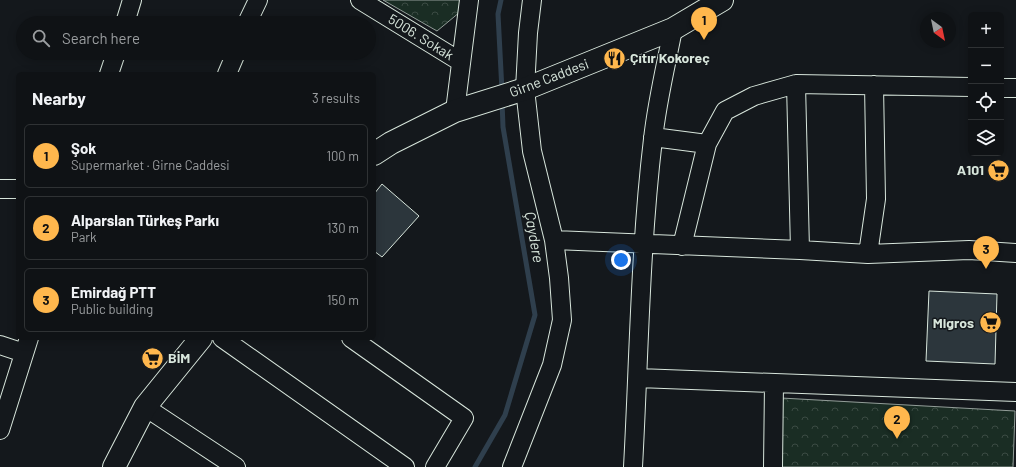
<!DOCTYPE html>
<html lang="en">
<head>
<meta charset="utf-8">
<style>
  body { margin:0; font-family:Barlow,sans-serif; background:#1d2022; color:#f1f3f6 }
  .controls { position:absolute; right:12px; top:12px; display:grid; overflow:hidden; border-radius:6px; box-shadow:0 2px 10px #0003 }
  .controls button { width:36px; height:36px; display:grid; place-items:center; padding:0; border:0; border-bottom:1px solid #2f3234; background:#0f1215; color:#f1f3f6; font:20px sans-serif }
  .compass { position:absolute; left:920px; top:12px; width:36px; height:36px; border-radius:50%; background:#0f1215; box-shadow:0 2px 10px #0003; rotate:147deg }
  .you { position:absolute; left:621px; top:260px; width:14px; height:14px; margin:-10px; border:3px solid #fff; border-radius:50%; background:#1a73e8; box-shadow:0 0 0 6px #1a73e833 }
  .badge { display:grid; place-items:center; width:26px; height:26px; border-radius:50%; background:#ffb74d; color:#111; font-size:13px; font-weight:700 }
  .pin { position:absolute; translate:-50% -33px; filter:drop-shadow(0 1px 2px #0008) }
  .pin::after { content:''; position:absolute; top:21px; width:14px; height:12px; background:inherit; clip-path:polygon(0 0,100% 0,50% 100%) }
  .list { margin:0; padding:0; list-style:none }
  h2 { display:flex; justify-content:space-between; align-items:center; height:52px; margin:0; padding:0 16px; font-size:17px }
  h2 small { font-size:13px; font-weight:400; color:#9b9ea0 }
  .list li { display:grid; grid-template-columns:26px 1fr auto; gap:12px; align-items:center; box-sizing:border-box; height:64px; margin:0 8px 8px; padding:0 8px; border:1px solid #2f3234; border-radius:6px }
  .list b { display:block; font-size:15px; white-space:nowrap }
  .list p { margin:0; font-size:13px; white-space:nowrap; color:#9b9ea0 }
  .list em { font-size:13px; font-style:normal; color:#9b9ea0 }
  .icon { flex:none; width:22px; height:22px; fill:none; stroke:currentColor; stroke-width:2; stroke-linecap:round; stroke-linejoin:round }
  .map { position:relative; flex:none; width:1016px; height:467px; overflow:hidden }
  .search { position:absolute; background:#0f1215; box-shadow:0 2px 10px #0003; left:16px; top:16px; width:360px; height:44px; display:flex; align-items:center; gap:10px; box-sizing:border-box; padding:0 14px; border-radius:22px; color:#9b9ea0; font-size:15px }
  .panel { position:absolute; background:#0f1215; box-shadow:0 2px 10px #0003; left:16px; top:72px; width:360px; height:268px; border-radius:6px }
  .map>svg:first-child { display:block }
</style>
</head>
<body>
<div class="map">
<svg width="1016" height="467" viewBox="0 0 1016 467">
  <defs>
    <pattern id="park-crowns" width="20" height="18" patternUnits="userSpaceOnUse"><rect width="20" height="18" fill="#1a2d24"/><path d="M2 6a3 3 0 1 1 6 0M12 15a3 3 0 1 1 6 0" fill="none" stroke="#3b4b43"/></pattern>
  </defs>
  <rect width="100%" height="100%" fill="#14181c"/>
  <path fill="url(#park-crowns)" stroke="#939e99" d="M383,0H462L460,12L437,31Z
    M781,398L1015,411L1013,467H779Z"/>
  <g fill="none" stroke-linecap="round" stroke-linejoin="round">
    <path stroke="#2f3f4d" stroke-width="5" d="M501,0L498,14L502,91
      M475,467L505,415L535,315L503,127L502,101"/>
  </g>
  <path fill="#2c363c" stroke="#d8e6dc" d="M382,184L419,216L382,257L374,251V194Z
    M929,291L997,294L995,364L926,361Z"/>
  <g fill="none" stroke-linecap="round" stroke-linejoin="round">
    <defs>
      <path id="minor" d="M360,0L461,62
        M125,23L132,0
        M247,23L258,0
        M109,74L116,53
        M227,74L236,53
        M796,84L800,250
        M1001,88H1016
        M455,111L469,0
        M653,137L707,144
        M0,189H18
        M554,240L800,250L868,254L969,250L1016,253
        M682,246L707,144L725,111L754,96L796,84L971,87
        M868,254L876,199L874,85
        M222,338L405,467
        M351,338L464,418L435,467
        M0,345L24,353
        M638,378L1016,392
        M145,407L236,467
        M0,430L29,338
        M512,467L552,365L562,320L559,278L554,240L532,151L525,89L528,33L532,0
        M633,467C639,358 640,248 653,139C657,102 666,65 673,29
        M773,467L774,383"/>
      <path id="major" d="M374,154L391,143L455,111L525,89L673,29L722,0
        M114,467L145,407L201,338"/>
    </defs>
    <use href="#minor" stroke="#d8e6dc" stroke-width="20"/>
    <use href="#major" stroke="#d8e6dc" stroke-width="24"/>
    <use href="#minor" stroke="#14181c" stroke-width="18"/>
    <use href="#major" stroke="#14181c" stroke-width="22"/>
  </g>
  <defs>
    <symbol id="restaurant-disc" viewBox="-11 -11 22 22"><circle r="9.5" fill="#ffb74d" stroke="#14181c"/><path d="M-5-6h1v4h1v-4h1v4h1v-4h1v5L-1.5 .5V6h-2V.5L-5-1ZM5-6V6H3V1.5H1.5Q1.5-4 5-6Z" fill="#111"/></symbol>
    <symbol id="supermarket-disc" viewBox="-11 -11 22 22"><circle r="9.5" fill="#ffb74d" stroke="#14181c"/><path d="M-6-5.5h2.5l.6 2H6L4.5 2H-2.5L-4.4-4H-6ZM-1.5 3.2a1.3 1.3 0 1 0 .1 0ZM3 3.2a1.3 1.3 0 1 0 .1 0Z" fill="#111"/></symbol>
  </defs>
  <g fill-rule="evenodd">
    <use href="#restaurant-disc" x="602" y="46" width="25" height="25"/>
    <use href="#supermarket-disc" x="986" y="158" width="25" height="25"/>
    <use href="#supermarket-disc" x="978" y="310" width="25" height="25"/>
    <use href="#supermarket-disc" x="140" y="346" width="25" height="25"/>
  </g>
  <g text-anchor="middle" stroke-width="3" stroke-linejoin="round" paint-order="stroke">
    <g font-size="14" fill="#d8e6dc" stroke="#14181c">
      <text transform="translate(421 37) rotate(32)" y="5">5006. Sokak</text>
      <text transform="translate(549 78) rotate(-21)" y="5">Girne Caddesi</text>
    </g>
    <g font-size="14" font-weight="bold" fill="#d8e6dc" stroke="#14181c" text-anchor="start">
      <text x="630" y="63">Çıtır Kokoreç</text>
      <text x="984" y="175" text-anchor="end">A101</text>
      <text x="974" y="328" text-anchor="end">Migros</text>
      <text x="168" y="363">BİM</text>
    </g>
    <g font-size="15" font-style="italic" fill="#d8e6dc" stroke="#14181c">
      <text transform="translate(534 237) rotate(80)" y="5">Çaydere</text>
    </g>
  </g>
</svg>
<div class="controls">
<button>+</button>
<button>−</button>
<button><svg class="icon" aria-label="locate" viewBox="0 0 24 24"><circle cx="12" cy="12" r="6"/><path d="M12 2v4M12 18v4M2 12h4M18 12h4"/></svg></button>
<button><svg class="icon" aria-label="layers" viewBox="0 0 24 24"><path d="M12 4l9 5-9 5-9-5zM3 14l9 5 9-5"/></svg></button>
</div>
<svg class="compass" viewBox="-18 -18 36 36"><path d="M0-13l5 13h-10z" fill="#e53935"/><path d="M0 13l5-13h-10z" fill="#9b9ea0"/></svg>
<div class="you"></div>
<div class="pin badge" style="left:704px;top:40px">1</div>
<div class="pin badge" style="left:897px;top:439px">2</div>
<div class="pin badge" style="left:986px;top:269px">3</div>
<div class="search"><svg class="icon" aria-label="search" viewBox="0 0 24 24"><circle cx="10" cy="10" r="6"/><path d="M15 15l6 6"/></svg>Search here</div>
<section class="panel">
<h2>Nearby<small>3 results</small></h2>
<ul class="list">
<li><span class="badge">1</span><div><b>Şok</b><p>Supermarket · Girne Caddesi</p></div><em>100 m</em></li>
<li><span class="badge">2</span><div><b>Alparslan Türkeş Parkı</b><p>Park</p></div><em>130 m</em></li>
<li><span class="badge">3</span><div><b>Emirdağ PTT</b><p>Public building</p></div><em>150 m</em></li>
</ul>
</section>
</div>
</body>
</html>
